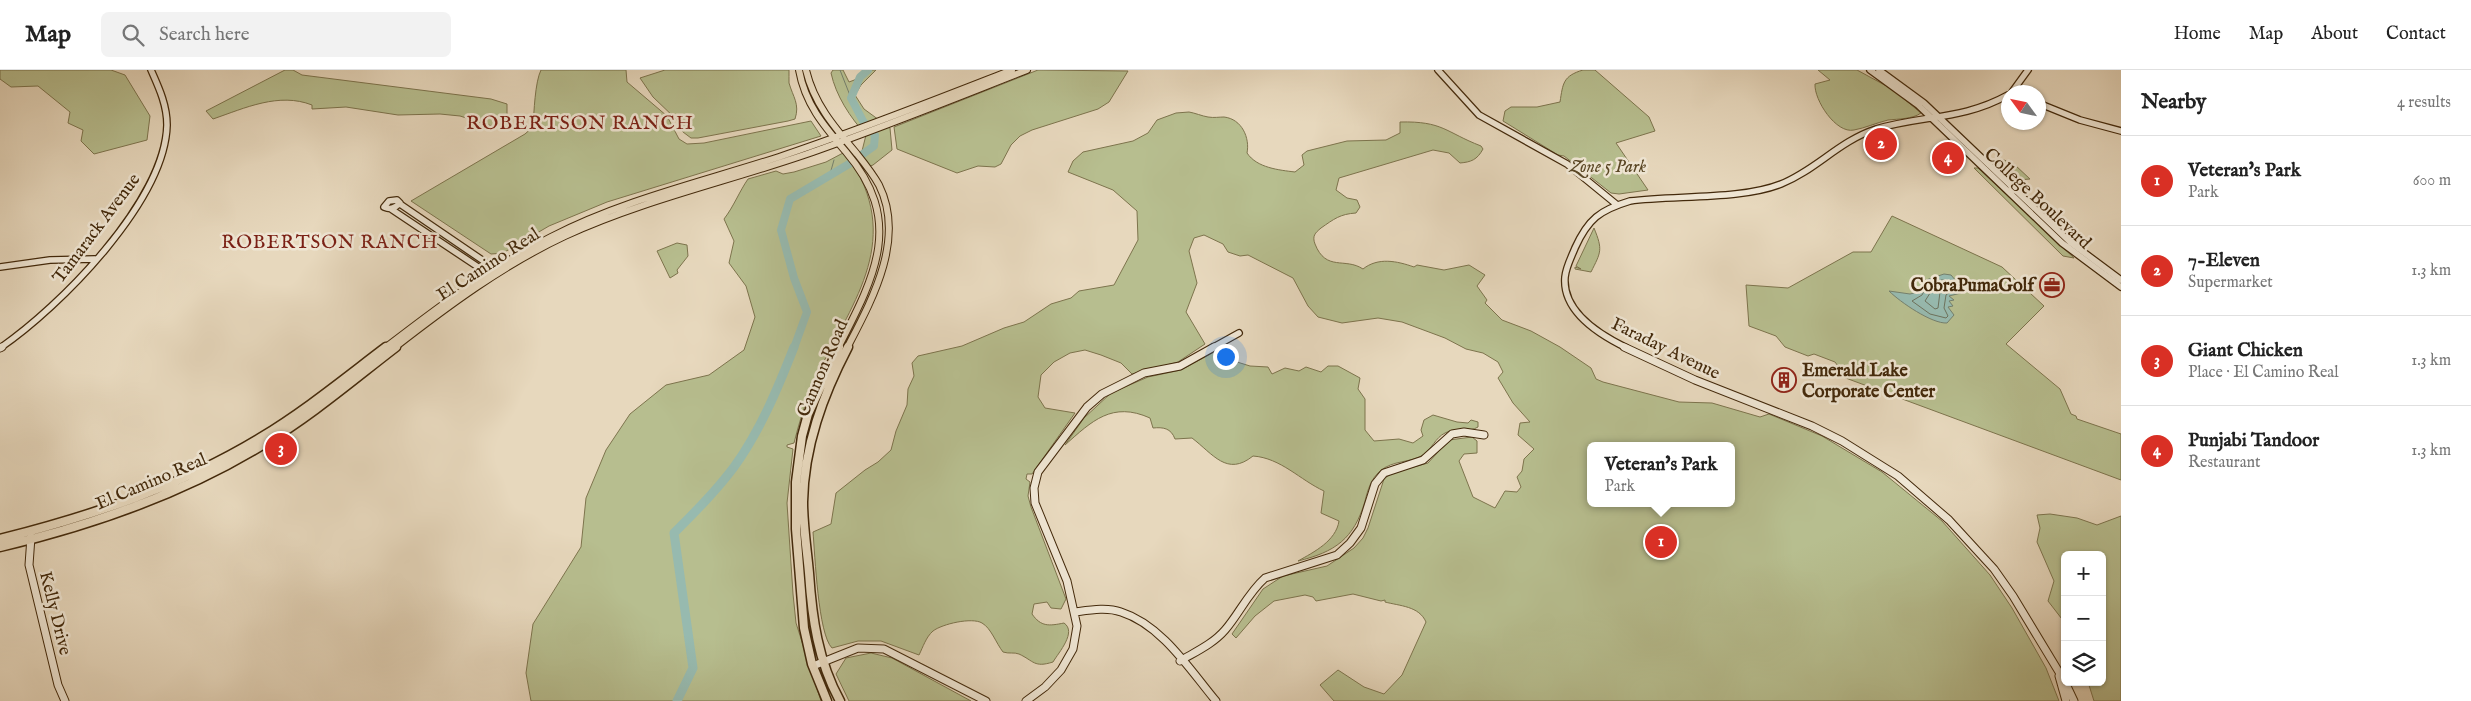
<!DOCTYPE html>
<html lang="en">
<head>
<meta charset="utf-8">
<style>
  body { margin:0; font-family:"IM FELL English",serif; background:#f2f2f2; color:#222 }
  .controls { position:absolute; right:15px; bottom:15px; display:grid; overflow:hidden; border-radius:8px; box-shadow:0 1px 4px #0004 }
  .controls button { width:45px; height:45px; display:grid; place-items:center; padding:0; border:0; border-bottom:1px solid #e0e0e0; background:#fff; color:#222; font:25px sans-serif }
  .compass { position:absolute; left:2001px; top:15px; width:45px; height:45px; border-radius:50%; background:#fff; box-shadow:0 1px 4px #0004; rotate:303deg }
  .you { position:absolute; left:1225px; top:286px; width:18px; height:18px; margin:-12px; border:4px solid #fff; border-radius:50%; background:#1a73e8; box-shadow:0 0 0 8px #1a73e833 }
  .badge { display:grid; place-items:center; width:32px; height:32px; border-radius:50%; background:#d93025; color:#fff; font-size:16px; font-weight:700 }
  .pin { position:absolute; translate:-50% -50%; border:2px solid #fff; box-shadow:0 1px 5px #0006 }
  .popup { position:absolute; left:1587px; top:372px; width:148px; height:65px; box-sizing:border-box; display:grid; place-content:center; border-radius:8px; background:#fff; filter:drop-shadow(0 1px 4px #0005); font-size:16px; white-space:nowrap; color:#767676 }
  .popup b { font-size:19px; color:#222 }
  .popup::after { content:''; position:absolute; left:50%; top:100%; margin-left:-10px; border:10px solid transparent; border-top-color:#fff }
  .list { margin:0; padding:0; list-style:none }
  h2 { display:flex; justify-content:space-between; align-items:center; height:65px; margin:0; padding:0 20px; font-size:21px }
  h2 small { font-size:16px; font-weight:400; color:#767676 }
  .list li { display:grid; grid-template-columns:32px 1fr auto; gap:15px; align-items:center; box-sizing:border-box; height:90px; padding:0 20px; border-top:1px solid #e0e0e0 }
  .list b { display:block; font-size:19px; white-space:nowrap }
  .list p { margin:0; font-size:16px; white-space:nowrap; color:#767676 }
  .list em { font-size:16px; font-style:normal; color:#767676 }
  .icon { flex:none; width:28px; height:28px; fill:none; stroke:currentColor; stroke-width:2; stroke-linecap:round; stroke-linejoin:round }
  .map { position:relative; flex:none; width:2121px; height:631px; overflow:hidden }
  header { display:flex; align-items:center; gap:30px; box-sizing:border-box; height:70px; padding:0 25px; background:#fff; border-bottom:1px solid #e0e0e0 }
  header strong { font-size:24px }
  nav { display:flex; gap:28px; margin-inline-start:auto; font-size:18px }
  .search { width:350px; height:45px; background:#f2f2f2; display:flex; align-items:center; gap:12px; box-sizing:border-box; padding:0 18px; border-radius:8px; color:#767676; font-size:19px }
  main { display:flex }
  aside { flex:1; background:#fff }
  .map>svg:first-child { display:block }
</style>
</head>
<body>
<header>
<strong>Map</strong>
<div class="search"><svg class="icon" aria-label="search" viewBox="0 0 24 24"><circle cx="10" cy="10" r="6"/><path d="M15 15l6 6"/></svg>Search here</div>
<nav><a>Home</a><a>Map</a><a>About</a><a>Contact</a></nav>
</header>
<main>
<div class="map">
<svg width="2121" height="631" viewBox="0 0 2121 631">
  <rect width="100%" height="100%" fill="#e7d8bd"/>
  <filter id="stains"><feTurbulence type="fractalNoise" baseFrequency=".004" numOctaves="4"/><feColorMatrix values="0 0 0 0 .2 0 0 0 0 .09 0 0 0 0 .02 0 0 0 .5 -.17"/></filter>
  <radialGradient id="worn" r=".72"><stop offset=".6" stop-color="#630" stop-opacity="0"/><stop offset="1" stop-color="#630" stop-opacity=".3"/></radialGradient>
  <path fill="#b7be8f" stroke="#7d744d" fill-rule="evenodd" d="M0,0H111L125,5L150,46L147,70L94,84L81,71L83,60L68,53L70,42L38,16L11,17L0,9Z
    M285,0H293L302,5L491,29L507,34V46L500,54L492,56L460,46L440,44L398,45L346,37L312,39V35C279,22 245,38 213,49L206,41Z
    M541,0H626L627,12L667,46L679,69L687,74L704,73L811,51L821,66L607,132L549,156L503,183L491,184L411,131L525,64L533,57C534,42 535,12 541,0Z
    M665,0H789C789,4 789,9 789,13C793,27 800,34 795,49L788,51L698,68H691L683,62L677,50L653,27L640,8Z
    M833,0H843L849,12L857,9L864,0H876L861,15L855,25L864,39L890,58L892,80L873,95L857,101C901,181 845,242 813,314C805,333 799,353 794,373L787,375V377L793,379L787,433L793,524L796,553L821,631H531L526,603L533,554L581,477L586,428L606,380L630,344L666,315L709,305L744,280L755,247L746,216L729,193L734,171L724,149C734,136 739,122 748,109L776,101L783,104L794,102L826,92L843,83L847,88L862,81L866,65C850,47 836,26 831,3Z
    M1038,0L1128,1L1109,32L1098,39L1032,60L1020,66L1011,75L1001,94L995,97L978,96L957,103L897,79L894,57Z
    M1583,0H1595L1649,47L1655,61L1616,73L1648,120L1619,124L1611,123L1564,86L1558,85L1503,51L1505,41L1511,37H1537L1560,32C1563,13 1563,6 1583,0Z
    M1818,0H1857L1892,19L1921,43C1913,49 1898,49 1888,50C1876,53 1865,58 1854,60C1836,64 1814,30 1815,14L1830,10Z
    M1189,42C1195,43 1202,46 1208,47C1214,48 1219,47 1224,47C1242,49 1250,68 1247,83C1257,98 1279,100 1295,102L1304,95L1302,85L1307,81L1347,71L1386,70L1400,63V52C1443,51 1445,62 1481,76L1483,79C1477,90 1471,92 1460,93L1449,83L1433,80L1339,108L1336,120L1347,128L1357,130L1360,137L1356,143C1340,144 1334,149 1321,158C1315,163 1312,166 1315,174C1326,202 1345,187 1363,199C1378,187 1397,191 1414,197L1417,195L1444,200L1469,195L1485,205L1477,216L1487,230L1485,233L1502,250L1531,261L1560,277L1591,298L1596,309L1603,312L1679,332L1712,333L1760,347L1769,344L1822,366L1882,402L1942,451L1990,505L2012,538L2046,598L2059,631H1334L1320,615L1338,600L1364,617L1384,624L1402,605L1426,552C1419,536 1400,536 1385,532V530L1381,531L1353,524L1316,531L1313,527L1305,525L1274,531L1255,546L1236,568L1232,564L1263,519L1283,506L1327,496L1354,478L1363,468L1368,458L1384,409L1392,403L1428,393L1449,370L1472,367L1477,371V383L1464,384L1459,391L1473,427L1495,438L1505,421L1517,422L1521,417L1517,407L1522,401L1524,389L1534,379L1518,365L1520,353L1530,352L1513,333L1498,308L1503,302L1498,292L1483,283L1466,279L1445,268L1402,252L1378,248L1342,253L1318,247L1308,236L1293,208L1248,185L1240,186L1228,182L1223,174L1204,165L1194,168L1189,181L1197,213L1186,242L1205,274L1178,292L1132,304L1121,293L1101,285L1085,280L1070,283L1054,292L1041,305L1038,327L1045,338L1075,343L1032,404H1027L1026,409L1030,412L1028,426L1031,437L1066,529L1061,539L1051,538L1047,532L1034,534L1032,544C1041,557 1049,556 1064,553C1077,562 1059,582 1053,592C1034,598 1034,591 1019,584C1014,582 1009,584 1003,582C996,573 991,558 982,553C972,547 942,554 933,561C926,567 923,577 919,585L881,571H858L832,578C818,564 815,485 813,462L831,454L836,423L865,400L878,392L891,380L896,361L907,335L908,319L914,306L912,293L918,286L962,276L1004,258L1024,252L1051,234L1071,228L1079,221L1114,215L1138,170L1137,141L1113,120L1068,102L1073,91L1083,82L1133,71L1148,63L1157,50L1176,43ZM1591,376H1731V433H1591Z
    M2004,90L2015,95L2030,109L2017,110L1996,91Z
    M1974,98H1978L2074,188L2063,186Z
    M1892,146L2002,197L2044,236L2006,274L2060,319L2071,344L2076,346L2077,349L2121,364V410L1851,310L1838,305V296L1835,292L1814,284L1808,286L1785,277L1776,266L1749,256L1746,215L1788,218L1853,182H1871Z
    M1594,158C1603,180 1601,182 1591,202L1575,199V197L1581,199L1576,196Z
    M677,173L687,175L688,186L677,200L678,203L670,208L657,181Z
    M1218,280L1221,287L1250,296L1268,297L1272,304L1285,298L1299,301L1306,297L1321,302L1328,296H1338L1360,308L1358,319L1365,329V360L1374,371L1399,369L1413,373L1423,366L1421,360L1424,350L1433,345L1457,352L1468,353L1471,350L1478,352V357C1469,363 1455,357 1445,363C1435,368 1432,379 1423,385C1410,393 1393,390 1380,401C1371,409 1368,419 1365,431C1354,469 1335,482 1298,491C1314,482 1336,471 1339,451L1321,443L1324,421C1300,410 1281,388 1253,386C1227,407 1213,384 1192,368L1175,369C1171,358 1163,357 1153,358L1150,348C1112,331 1092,351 1065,375L1084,348L1111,323L1148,307L1181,300Z
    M2050,444L2077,448L2097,455L2121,446V631H2094L2088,612H2102V485H2065V553L2048,531L2054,511L2037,472L2040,458L2037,445Z
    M871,583L892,588L971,631H849L836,604L846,588Z"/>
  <path fill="#97baaf" stroke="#75806d" d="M1944,204L1951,205L1962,218L1961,223L1949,226L1954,230L1949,231L1953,236L1948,237L1954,245L1947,253C1932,254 1900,232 1889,221L1910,224L1918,222L1923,211Z"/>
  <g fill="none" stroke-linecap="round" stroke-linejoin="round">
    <path stroke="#6d725d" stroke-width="1" d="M1942,210L1949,211L1956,217L1946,225L1944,238L1948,246L1946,248L1930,244L1912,231L1922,225L1928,214Z
      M1938,219L1940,222L1938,238L1935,239L1925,231L1932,220Z"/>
    <path stroke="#75806d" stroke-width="1" d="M840,0L851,28
      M830,104L834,90"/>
    <path stroke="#97baaf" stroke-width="8" d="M794,278L807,242L794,208L781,160L790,129L849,94L874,76L875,65L863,51L851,28L860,7L868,0"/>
    <path stroke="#97baaf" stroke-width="9" d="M677,631L693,598L674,463C695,442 716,421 734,397C760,361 778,318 794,277"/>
    <defs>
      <path id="secondary-far1" d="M1438,0L1479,45L1567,94L1616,134
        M1870,0L1918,35L2062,173L2121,217
        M1879,0L1924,33L2070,172L2121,210
        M2012,22L2028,0
        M2038,33L2080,50L2121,61
        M397,130L400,133C395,138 391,140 384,137L389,131Z
        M400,134L488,194L490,201
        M391,139L481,199L494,203
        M0,197L50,190L95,189
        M0,278C60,237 165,131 167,55C167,35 159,18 151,0
        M1212,278L1239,263
        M1627,278C1600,265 1562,242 1565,207C1566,197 1571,188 1575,178C1588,149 1600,140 1630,131C1675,125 1741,130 1781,114C1816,100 1839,71 1876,59C1923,45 1963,50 2008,25"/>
      <path id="secondary" d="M1624,277L1695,310L1812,356L1842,371L1898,406L1949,450L1994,499L2013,526L2065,612
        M0,278L2,277
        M31,467L29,495L58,615L65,631
        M1075,542C1090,540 1107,537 1121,542C1162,555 1190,600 1216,631
        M1180,591C1195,582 1213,574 1225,560C1239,544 1248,523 1265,508L1337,485L1350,473L1361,458L1375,414L1384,403L1423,390L1452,364L1464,362L1484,365
        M813,596L858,578L884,579L986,631
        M2059,606L2066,631
        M2065,612L2074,631
        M1026,631L1045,617L1061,600L1073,579L1077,556L1067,511L1035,433L1034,418L1038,402L1087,337L1102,324L1144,303L1180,296L1214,277"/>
      <path id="primary-far1" d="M799,0C805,34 824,56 846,82C905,151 875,206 838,278
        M806,0C814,34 835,58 857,84C865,94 873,104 879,115C906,169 872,230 847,278
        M385,278C437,238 491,197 551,167C623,130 702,112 779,87C857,61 935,30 1012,0
        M394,278C448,236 503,195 565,166C641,131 725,112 804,85C879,59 953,29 1027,0"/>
      <path id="primary" d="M0,469C91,446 179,417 260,368C305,341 345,308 386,277
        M0,477C93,455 183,424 264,374C311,346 353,310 396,277
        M827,631L812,594L804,558L796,459V412L802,366L808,344L839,277
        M840,631C818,591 812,548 809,503C807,480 803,456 803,432C804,376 823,325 848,277"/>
    </defs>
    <use href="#secondary-far1" stroke="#43290b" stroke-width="8"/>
    <use href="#secondary" stroke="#43290b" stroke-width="9"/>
    <use href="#primary-far1" stroke="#43290b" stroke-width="8"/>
    <use href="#primary" stroke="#43290b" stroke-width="11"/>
    <use href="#secondary-far1" stroke="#efe6d4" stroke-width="5.5"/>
    <use href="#secondary" stroke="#efe6d4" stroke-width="7"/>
    <use href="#primary-far1" stroke="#e7d8bd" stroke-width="6"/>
    <use href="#primary" stroke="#e7d8bd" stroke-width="8"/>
  </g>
  <defs>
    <symbol id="office-ring" viewBox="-11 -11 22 22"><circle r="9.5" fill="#efe6d4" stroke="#8f2418" stroke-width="1.5"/><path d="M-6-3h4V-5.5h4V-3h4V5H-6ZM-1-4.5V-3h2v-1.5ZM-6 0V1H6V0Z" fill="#8f2418"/></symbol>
    <symbol id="building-ring" viewBox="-11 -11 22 22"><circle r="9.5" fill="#efe6d4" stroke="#8f2418" stroke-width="1.5"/><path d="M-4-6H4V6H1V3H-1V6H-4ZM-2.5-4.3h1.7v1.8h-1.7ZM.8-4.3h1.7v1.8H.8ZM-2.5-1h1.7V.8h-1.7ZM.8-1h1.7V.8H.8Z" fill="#8f2418"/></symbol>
  </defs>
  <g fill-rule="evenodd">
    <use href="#office-ring" x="2038" y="201" width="28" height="28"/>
    <use href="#building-ring" x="1770" y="296" width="28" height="28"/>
  </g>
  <g text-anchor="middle" stroke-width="5" stroke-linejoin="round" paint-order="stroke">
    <g font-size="18" font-style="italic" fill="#5a4725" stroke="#efe6d4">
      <text x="1608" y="102">Zone 5 Park</text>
    </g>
    <g font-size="18" fill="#43290b" stroke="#efe6d4">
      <text transform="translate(2038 128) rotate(43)" y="6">College Boulevard</text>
      <text transform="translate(96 158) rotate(-53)" y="6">Tamarack Avenue</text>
      <text transform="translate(488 194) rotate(-33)" y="6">El Camino Real</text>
      <text transform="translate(1666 278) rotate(26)" y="6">Faraday Avenue</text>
      <text transform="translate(822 298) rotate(-67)" y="6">Cannon Road</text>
      <text transform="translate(151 411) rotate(-23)" y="6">El Camino Real</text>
      <text transform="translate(56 543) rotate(76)" y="6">Kelly Drive</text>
    </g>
    <g font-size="18" font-weight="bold" fill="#43290b" stroke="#efe6d4" text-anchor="end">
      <text x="2034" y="221">CobraPumaGolf</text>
      <text x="1802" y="306" text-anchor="start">Emerald Lake<tspan x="1802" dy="21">Corporate Center</tspan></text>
    </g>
    <g font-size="19" letter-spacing="1" fill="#7a1f14" stroke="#efe6d4">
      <text x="330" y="178">ROBERTSON RANCH</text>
    </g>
    <g font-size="20" letter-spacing="1" fill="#7a1f14" stroke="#efe6d4">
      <text x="580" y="59">ROBERTSON RANCH</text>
    </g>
  </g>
  <rect width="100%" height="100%" filter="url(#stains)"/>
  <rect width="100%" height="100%" fill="url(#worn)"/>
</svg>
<div class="controls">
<button>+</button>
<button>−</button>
<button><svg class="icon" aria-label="layers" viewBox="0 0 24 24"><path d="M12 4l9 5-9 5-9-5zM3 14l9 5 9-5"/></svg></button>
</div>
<svg class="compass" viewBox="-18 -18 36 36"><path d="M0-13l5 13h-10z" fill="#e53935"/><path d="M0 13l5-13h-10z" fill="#767676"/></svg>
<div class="you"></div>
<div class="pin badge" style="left:1661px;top:472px">1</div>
<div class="popup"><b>Veteran's Park</b>Park</div>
<div class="pin badge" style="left:1881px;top:74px">2</div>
<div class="pin badge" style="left:281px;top:379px">3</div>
<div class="pin badge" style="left:1948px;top:88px">4</div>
</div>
<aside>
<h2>Nearby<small>4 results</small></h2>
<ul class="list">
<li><span class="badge">1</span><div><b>Veteran's Park</b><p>Park</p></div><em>600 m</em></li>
<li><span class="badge">2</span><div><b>7-Eleven</b><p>Supermarket</p></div><em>1.3 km</em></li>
<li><span class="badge">3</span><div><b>Giant Chicken</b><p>Place · El Camino Real</p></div><em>1.3 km</em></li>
<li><span class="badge">4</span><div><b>Punjabi Tandoor</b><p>Restaurant</p></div><em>1.3 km</em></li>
</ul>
</aside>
</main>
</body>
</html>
